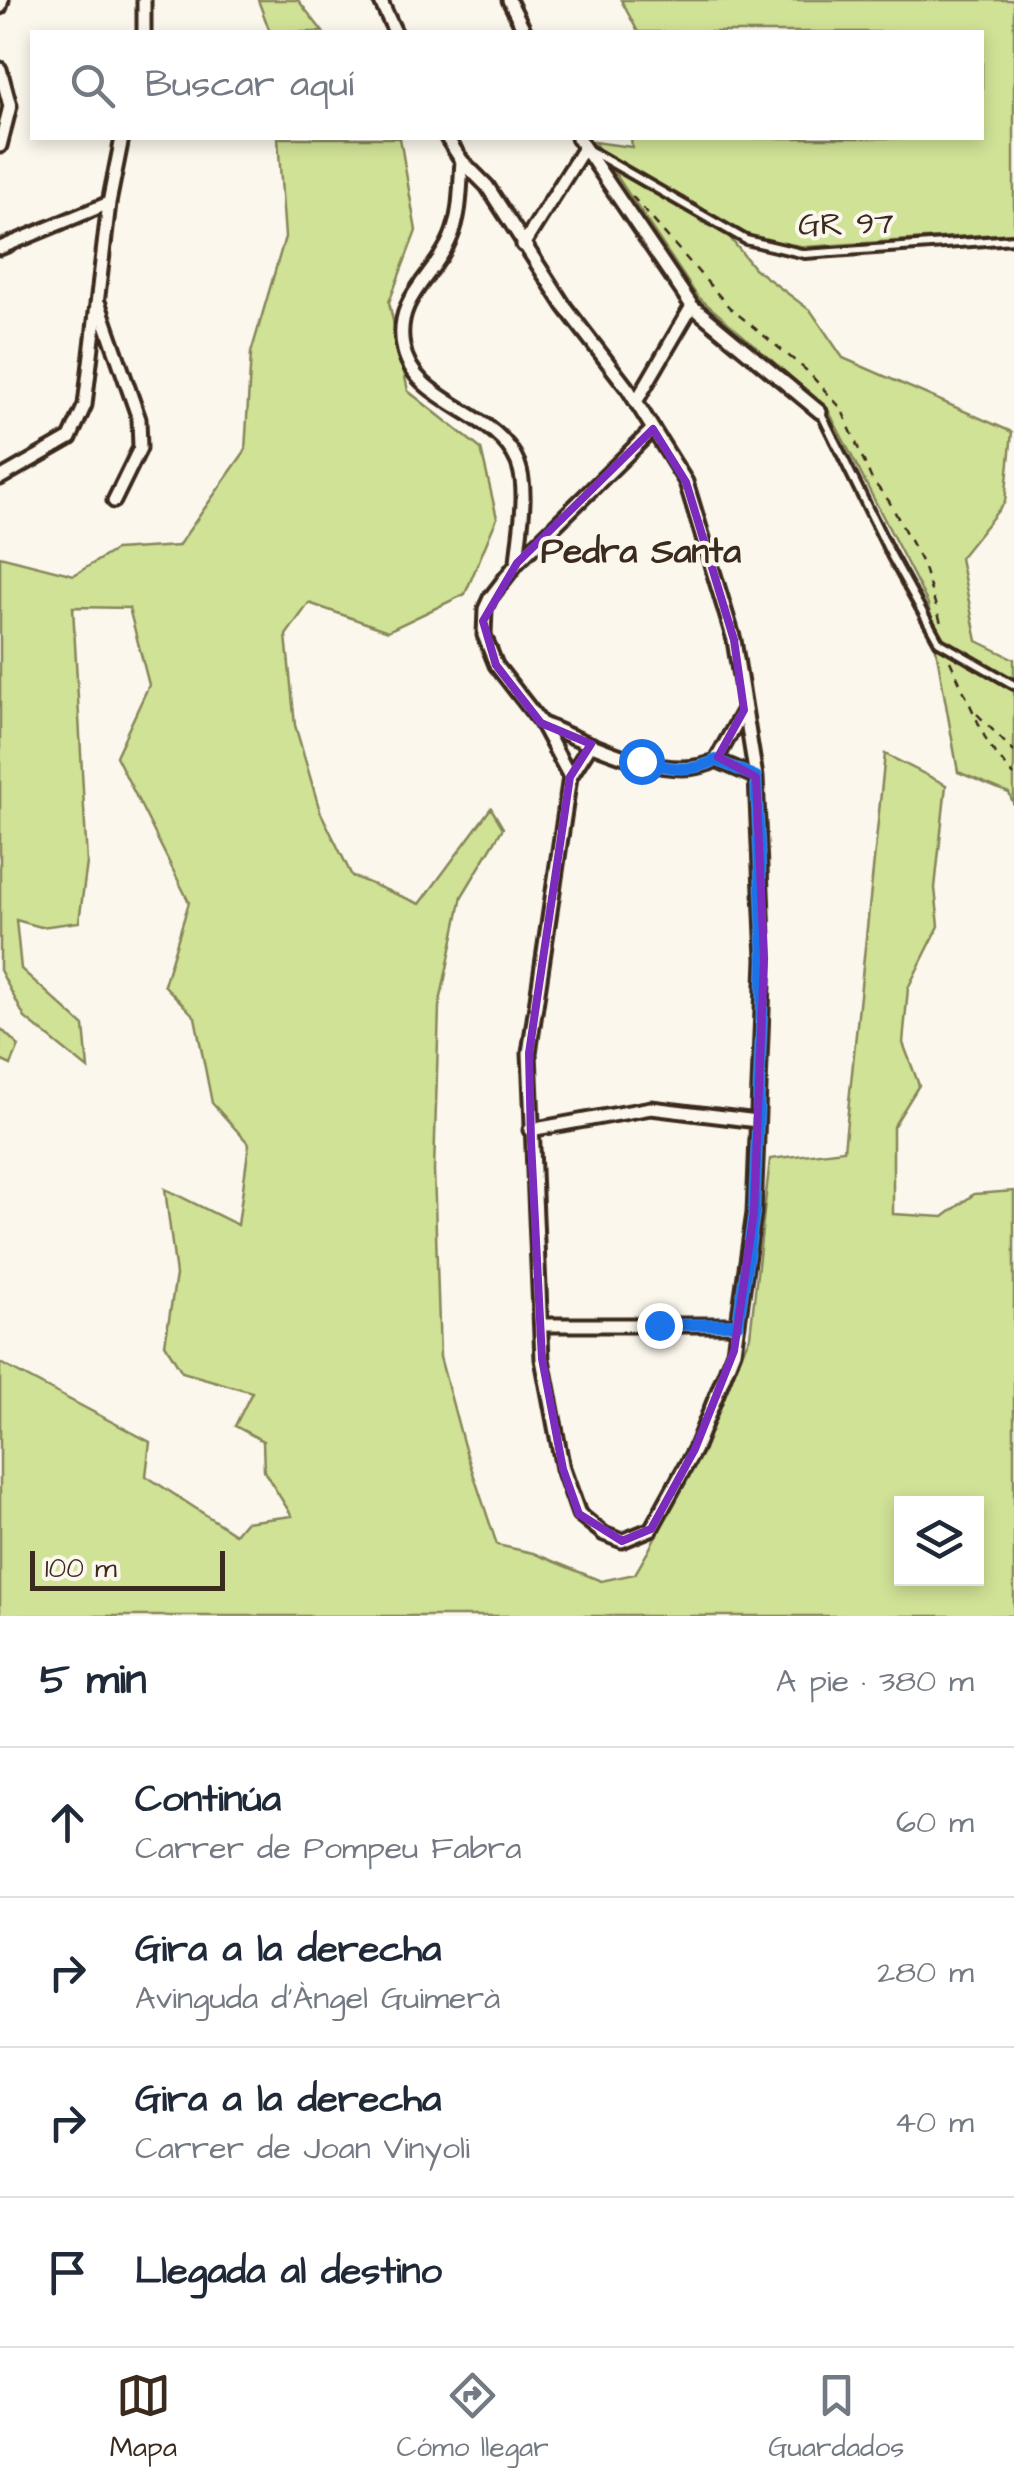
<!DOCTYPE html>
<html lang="es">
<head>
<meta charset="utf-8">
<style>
  body { margin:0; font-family:"Architects Daughter",sans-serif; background:#f2f2f3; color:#1f2937 }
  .controls { position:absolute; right:30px; bottom:30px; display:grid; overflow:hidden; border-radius:0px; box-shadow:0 5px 15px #0003 }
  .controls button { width:90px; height:90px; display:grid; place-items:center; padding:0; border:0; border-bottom:2px solid #e0e1e3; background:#fff; color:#1f2937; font:50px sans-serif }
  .scale { position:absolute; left:30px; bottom:25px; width:195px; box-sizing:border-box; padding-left:10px; border:5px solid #3b2a1e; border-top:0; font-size:28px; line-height:35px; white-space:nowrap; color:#3b2a1e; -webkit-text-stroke:8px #fbf7ec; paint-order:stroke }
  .stop { position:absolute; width:30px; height:30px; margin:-22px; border:8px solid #1a73e8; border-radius:50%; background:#fff }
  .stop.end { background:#1a73e8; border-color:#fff; box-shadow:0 2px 10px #0008 }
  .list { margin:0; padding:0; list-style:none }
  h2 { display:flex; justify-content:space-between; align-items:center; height:130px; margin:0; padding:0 40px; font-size:42px }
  h2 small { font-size:32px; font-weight:400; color:#747a83 }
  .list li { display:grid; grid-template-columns:65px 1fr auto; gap:30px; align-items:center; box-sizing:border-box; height:150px; padding:0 40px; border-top:2px solid #e0e1e3 }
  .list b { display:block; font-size:38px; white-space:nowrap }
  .list p { margin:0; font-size:32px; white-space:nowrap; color:#747a83 }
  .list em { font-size:32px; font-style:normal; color:#747a83 }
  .icon { flex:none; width:55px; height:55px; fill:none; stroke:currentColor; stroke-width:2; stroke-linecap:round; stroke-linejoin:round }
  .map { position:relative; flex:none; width:1014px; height:1616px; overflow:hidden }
  .search { position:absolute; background:#fff; box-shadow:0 5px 15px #0003; left:30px; right:30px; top:30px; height:110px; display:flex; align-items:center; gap:25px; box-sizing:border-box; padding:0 35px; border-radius:0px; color:#747a83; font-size:38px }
  .sheet { height:730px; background:#fff }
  nav { display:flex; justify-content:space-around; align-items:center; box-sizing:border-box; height:140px; border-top:2px solid #e0e1e3; background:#fff; font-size:28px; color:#747a83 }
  nav a { display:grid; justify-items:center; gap:5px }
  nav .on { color:#3b2a1e }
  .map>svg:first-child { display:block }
</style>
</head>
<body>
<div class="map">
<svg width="1014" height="1616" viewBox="0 0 1014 1616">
  <rect width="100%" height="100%" fill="#fbf7ec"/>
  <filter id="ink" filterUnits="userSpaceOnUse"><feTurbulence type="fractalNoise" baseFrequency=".01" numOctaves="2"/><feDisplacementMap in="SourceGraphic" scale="20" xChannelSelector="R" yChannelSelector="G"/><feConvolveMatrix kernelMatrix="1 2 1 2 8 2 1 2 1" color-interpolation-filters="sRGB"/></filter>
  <g filter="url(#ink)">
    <path fill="#d0e296" stroke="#86865a" stroke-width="2.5" fill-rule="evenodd" d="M258,0H298L323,32H270Z
      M621,0H1014V233L806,247L727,234L754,268L811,311L843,358L1012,432L1005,502L960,558L977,641L1014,659V805L1009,793L958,772L928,604L827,408L697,296L594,142L632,147L631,138H982V32H638Z
      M278,138H400L416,231L389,302L408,391L481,449L497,518L465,594L388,631L309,603L286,635L295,725L320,811L352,876L420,904L491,808L503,828L462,896L439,1007L434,1170L440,1357L464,1446L497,1545L533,1553L601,1581L635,1574L649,1550L750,1336L770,1159L844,1150L885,754L946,785L935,888L939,926L908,988L903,1043L919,1085L893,1127V1214L943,1217L974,1194L1014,1191V1616H0V1363L150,1442L146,1476L235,1534L245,1522L292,1516L264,1471L263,1441L235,1426L252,1392L182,1372L165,1344L176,1275L165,1189L238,1225L249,1144L212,1103L195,1017L164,985L189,902L116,756L149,685L129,608L73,607L87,863L79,922L41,927L16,920L21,969L84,1026L88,1069L25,1018L0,970V556L74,575L115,550L178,546L245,451L251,353L285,237ZM902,1504H976V1578H902Z
      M0,1028L19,1046L11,1065L0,1060Z"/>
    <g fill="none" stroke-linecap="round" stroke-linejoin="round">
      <defs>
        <path id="service" d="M591,151L746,240L805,254L1014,239
          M821,413L891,555L939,642L1014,685"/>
        <path id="minor" d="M144,0V32
          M380,0L395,32
          M509,0L525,32
          M0,7L2,0
          M0,69L10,106L0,146
          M447,138L462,161L487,186L565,307L628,389L686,482L734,640L756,777L764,959L754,1213L734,1351L695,1449L651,1529L622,1541L604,1534L579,1514L563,1469L542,1359L529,1053L570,777L591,744
          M578,138L692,306L820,412
          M462,161C460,186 461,214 451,237C435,277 394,297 403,346C413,405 496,409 518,463C529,492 519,533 517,563
          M523,245L584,148
          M0,248L109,203
          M99,304L139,419L140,448L114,501
          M636,402L692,306
          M0,478L70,438L85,405L109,203L122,138
          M541,723C586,742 671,786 716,760L743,711
          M716,760L756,777
          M570,777L541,723L496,665L484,635L485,609L490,598L517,563L653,429
          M530,1130L651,1108L757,1121
          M541,1325H738"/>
      </defs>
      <use href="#service" stroke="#3b2a1e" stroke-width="14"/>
      <use href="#minor" stroke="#3b2a1e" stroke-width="19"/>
      <path stroke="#3b2a1e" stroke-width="2.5" stroke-dasharray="8 8" stroke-linecap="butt" d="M632,196L729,307L806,370L841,408L872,480L889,501L923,565L942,626
        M950,661L988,744L1014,776
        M977,714L1014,752"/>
      <use href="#service" stroke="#fbf7ec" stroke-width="6"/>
      <use href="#minor" stroke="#fbf7ec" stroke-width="11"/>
    </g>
  </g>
  <g fill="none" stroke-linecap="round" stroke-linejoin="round" filter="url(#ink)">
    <path stroke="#1a73e8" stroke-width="12" d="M641,761C668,768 690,774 716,760L756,777L764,959L754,1213L738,1324L659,1325"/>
  </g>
  <path fill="none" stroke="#7b2cbf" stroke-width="8" stroke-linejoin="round" d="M653,429L686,482L734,640L744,710L718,757L756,777L764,959L754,1213L734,1351L695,1449L651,1529L622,1541L579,1514L563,1469L542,1359L531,1142L529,1053L570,777L591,744L541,723L496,665L483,621L517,563Z"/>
  <g text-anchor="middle" stroke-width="8" stroke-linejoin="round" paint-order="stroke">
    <g font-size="32" fill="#3b2a1e" stroke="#fbf7ec">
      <text transform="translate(846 223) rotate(-1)" y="11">GR 97</text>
    </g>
    <g font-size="35" font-weight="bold" fill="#3b2a1e" stroke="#fbf7ec">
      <text x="641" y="562">Pedra Santa</text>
    </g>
  </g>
</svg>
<div class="controls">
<button><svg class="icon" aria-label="layers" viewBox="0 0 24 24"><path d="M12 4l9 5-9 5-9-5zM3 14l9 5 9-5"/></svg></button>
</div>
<div class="scale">100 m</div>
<div class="stop" style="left:641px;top:761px"></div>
<div class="stop end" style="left:659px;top:1325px"></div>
<div class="search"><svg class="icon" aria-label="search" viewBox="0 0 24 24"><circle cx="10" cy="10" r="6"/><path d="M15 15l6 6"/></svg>Buscar aquí</div>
</div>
<section class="sheet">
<h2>5 min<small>A pie · 380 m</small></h2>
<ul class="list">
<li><svg class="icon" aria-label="ahead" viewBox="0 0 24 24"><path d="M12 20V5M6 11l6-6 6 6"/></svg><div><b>Continúa</b><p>Carrer de Pompeu Fabra</p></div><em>60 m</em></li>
<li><svg class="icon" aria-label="right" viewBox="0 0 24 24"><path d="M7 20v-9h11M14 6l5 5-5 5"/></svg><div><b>Gira a la derecha</b><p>Avinguda d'Àngel Guimerà</p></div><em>280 m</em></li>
<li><svg class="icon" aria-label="right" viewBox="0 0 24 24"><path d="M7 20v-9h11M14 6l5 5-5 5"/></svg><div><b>Gira a la derecha</b><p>Carrer de Joan Vinyoli</p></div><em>40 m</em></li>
<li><svg class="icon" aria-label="arrive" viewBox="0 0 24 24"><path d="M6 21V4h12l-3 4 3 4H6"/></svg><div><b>Llegada al destino</b></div></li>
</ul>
</section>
<nav>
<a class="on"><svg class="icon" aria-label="map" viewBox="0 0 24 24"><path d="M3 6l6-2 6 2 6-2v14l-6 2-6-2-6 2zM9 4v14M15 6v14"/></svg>Mapa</a>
<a><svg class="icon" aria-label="directions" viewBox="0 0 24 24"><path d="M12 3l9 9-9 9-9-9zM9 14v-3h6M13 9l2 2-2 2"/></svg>Cómo llegar</a>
<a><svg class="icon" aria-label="saved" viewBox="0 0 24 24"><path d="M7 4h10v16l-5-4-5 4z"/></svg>Guardados</a>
</nav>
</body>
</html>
